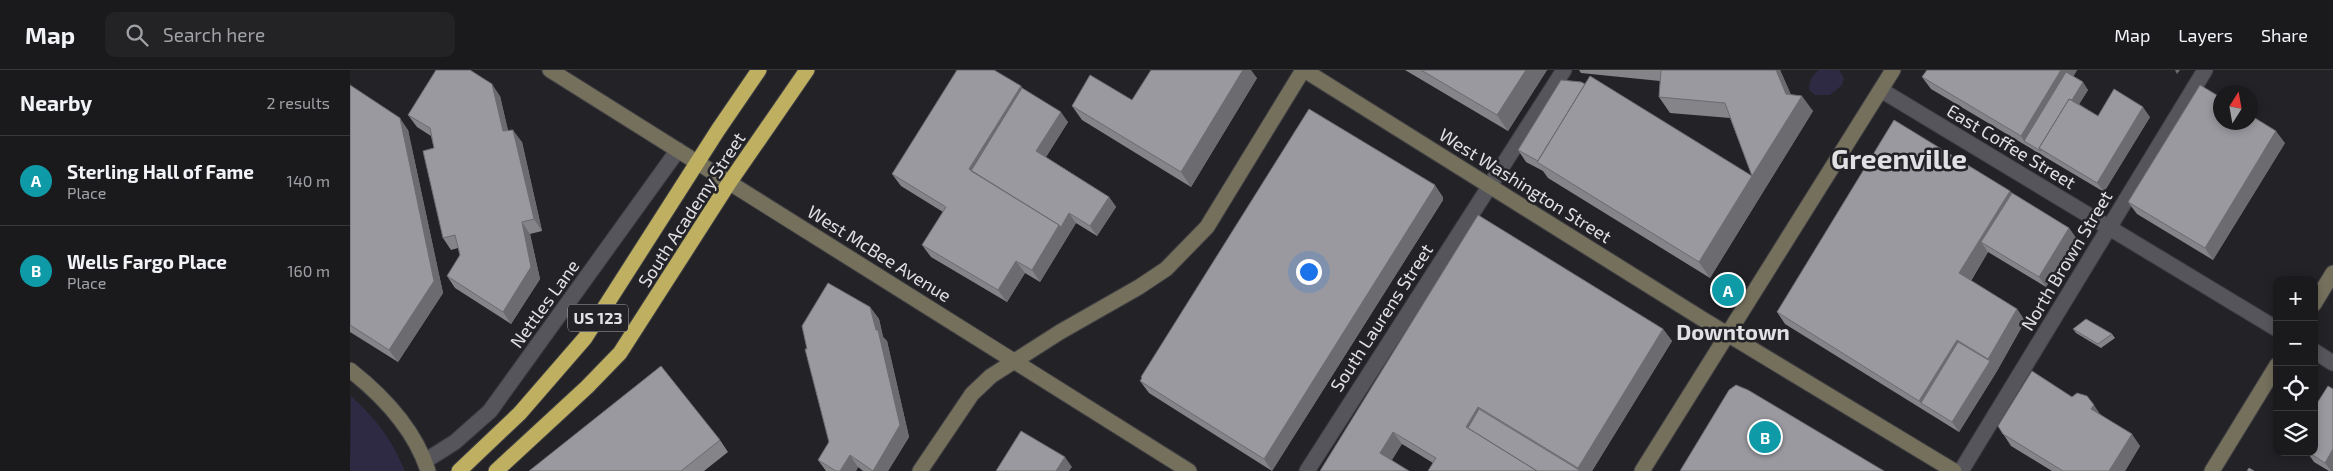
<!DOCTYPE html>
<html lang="en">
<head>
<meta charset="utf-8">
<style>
  body { margin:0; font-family:"Exo 2",sans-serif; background:#232326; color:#f1f3f6 }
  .controls { position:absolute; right:15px; bottom:15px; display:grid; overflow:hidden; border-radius:10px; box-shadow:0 2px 8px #0003 }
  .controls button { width:45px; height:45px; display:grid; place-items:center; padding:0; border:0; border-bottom:1px solid #38383b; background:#1a1a1d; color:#f1f3f6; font:25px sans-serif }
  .compass { position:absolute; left:1863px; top:15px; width:45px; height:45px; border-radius:50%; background:#1a1a1d; box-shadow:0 2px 8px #0003; rotate:11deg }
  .you { position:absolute; left:958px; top:201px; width:18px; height:18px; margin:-12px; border:4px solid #fff; border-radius:50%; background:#1a73e8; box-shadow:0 0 0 8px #1a73e833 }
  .badge { display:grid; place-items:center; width:32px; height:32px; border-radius:50%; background:#cdb938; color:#fff; font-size:16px; font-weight:700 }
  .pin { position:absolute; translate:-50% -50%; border:2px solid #fff; box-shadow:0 1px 5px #0006 }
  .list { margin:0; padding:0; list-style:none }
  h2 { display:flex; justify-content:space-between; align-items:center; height:65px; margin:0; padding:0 20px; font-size:21px }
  h2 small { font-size:16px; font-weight:400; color:#9fa1a4 }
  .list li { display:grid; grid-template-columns:32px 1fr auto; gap:15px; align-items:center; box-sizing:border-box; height:90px; padding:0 20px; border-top:1px solid #38383b }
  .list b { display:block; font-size:19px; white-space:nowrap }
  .list p { margin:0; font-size:16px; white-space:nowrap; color:#9fa1a4 }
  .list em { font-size:16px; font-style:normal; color:#9fa1a4 }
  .icon { flex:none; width:28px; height:28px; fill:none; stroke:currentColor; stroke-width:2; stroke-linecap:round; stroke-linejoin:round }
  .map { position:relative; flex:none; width:1983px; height:401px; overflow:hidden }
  header { display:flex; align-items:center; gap:30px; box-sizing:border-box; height:70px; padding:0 25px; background:#1a1a1d; border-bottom:1px solid #38383b }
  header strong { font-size:24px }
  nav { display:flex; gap:28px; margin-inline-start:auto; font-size:18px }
  .search { width:350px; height:45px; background:#232326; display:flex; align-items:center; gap:12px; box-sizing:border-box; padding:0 18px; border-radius:10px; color:#9fa1a4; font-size:19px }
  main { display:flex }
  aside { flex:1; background:#1a1a1d }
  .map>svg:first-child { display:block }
</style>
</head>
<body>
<header>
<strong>Map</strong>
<div class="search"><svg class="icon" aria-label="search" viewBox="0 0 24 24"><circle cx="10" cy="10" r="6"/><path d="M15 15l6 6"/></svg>Search here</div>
<nav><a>Map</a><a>Layers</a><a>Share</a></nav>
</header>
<main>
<aside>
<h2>Nearby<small>2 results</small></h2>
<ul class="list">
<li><span class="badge" style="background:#0f9aa8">A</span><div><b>Sterling Hall of Fame</b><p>Place</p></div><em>140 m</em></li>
<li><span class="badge" style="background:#0f9aa8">B</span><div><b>Wells Fargo Place</b><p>Place</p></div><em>160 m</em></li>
</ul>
</aside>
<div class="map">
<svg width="1983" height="401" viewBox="0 0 1983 401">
  <rect width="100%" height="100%" fill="#222227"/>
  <path fill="#2f2a43" d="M1469,0H1489L1494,8L1492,15L1480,25H1465L1459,20C1459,11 1462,5 1469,0Z
    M1,326C27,350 41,368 55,401H0Z"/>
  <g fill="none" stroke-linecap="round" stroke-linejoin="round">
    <defs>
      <path id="street" d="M1531,20L1927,259
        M1964,281L1983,293
        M75,391L105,372L140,341L328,80
        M957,401L1214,0
        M1611,401L1855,0"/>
      <path id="secondary" d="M200,0L839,401
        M954,0L1354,250L1604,401
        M1964,234L1983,203
        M0,300C33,326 65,360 78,401
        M570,401L622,324L641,306L710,262L789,217L816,199L857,157L953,0
        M1292,401L1543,0
        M1862,401L1927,295"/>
      <path id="highway" d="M109,401L170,343L235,268L368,60L409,0
        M146,401L237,317L270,283L379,113L457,0"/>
    </defs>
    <use href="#street" stroke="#3f3e43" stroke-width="17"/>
    <use href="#secondary" stroke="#3f3e43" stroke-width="17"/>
    <use href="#highway" stroke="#3f3e43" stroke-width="17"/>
    <use href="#street" stroke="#56555b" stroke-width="15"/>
    <use href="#secondary" stroke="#75705c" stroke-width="15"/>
    <use href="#highway" stroke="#beb060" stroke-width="15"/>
  </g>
  <path fill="#848489" d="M1055,0H1197L1158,61Z
    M1229,0H1430L1441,25L1463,41L1413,122L1402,106L1380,48L1320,43L1309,27L1310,11L1231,3Z
    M1577,0H1727L1723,7L1738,20L1729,34L1748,46L1800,47L1754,122L1581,19L1572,7Z
    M907,8L841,117L732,50L722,36L782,30Z
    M0,15L58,60L93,223L48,292L0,262Z
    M671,16L672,18L718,52L696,87L759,127L766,137L747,166L726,153L690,212L675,203L657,232L581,187L572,175L593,142L551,116L542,104Z
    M150,26L158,61L172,72L192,161L180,164L190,209L161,254L105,218L97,206L110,185L108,178L101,180L93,168L84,78L81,66L67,57L58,45Z
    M1935,73L1863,190L1787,144L1778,132Z
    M1168,80L1402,106L1413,122L1360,208L1198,108L1193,101L1176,92Z
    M1660,121L1662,123L1719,158L1726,168L1696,217L1638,182L1621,211L1667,239L1675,251L1647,301L1609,362L1435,254L1427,242Z
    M1093,127V130L922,401L799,323L790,311L792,308L791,307Z
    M1128,145L1313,259L1322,271L1242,401H1078L1083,393L1052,374L970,401Z
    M520,237L529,249L533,267L537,271L559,367L538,401H513L508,397L506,401H476L468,390L479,372L457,279Z
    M1723,259L1762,264L1765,268L1751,278L1726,263Z
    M1983,319V400L1982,401H1979L1964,392L1957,382H1964Z
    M1750,344L1790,376L1775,401H1702L1661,376L1648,356Z
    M370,370L378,382L354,401H180Z"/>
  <path fill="#6c6b6f" d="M893,0H901L907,8L841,117L831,102Z
    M1176,0H1197L1158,61L1147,45Z
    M1426,0H1430L1446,36L1452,26L1463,41L1413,122L1402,106L1436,24Z
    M1711,0H1727L1681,75L1674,71L1671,66Z
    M1825,0H1830L1827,4Z
    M1733,12L1738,20L1698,84L1691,80Z
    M142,14L150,26L161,73L153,61Z
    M671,16L679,28L630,107L619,99Z
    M1793,37L1800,47L1754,122L1747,113Z
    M711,42L718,52L693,91L686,81Z
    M50,48L58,60L93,223L48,292L39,280Z
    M163,60L172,72L192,161L184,149Z
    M1926,61L1935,73L1863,190L1855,178Z
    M1402,106L1413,122L1360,208L1349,192Z
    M1085,115L1093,127V130L922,401L914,389Z
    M1660,121L1669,133L1631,172L1638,182L1618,215L1609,203Z
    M759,127L766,137L747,166L740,156Z
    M719,143L726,153L690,212L682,200L709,155Z
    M172,152L180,164L190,209L161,254L153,242Z
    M1719,158L1726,168L1696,217L1689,207Z
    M666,191L675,203L657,232L648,220Z
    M520,237L529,249L533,267L537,271L559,367L538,401H523L526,260Z
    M1667,239L1675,251L1647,301L1609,362L1602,352L1640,291L1638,289Z
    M1313,259L1322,271L1242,401H1228L1229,400L1228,398Z
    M1607,270L1615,282L1571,333L1569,331Z
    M1744,335L1752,347L1741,339Z
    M1128,337L1136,349L1127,365L1116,357Z
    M1043,362L1052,374L1039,395L1030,383Z
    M1782,364L1790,376L1775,401H1759Z
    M1983,379V400L1982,401H1981L1975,393Z
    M500,385L508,397L506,401H490Z
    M715,387L722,397L719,401H706Z"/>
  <path fill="#9a999f" stroke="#6c6b6f" d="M86,0H120L142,14L153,61L163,60L184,149L172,152L181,197L153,242L97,206L110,185L105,165L93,168L73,81L84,78L80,58L58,45Z
    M607,0H644L671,16L619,99L709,155L682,200L666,191L648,220L572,175L596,137L542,104Z
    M801,0H893L831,102L722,36L740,5L782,30Z
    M1071,0H1176L1147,45Z
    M1311,0H1426L1436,24L1452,26L1402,106L1375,33L1309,27Z
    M1577,0H1711L1671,66L1572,7Z
    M1716,2L1733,12L1722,30L1719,29L1689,78L1691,81L1674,71Z
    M1240,6L1402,106L1349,192L1187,92Z
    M1211,10L1231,12L1235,14L1188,91L1168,80Z
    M0,15L50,48L84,211L39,280L0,255Z
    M1850,15L1870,27V52H1900V45L1926,61L1855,178L1778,132Z
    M672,18L711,42L686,81L759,127L740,156L719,143L711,157L709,155L621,101Z
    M1764,19L1793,37L1747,113L1689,78L1719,29L1748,46Z
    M959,39L1085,115L1084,118L914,389L790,311L792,308L791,307Z
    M1544,50L1660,121L1609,203L1667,239L1638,289L1607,270L1569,331L1427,242Z
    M1662,123L1719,158L1689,207L1631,172Z
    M1128,145L1313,259L1228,398L1128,337L1116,357L1187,401H1078L1086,388L1043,362L1030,383L1059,401H970Z
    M478,213L520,237L526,260H528L550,355L523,401L500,385L490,401H486L468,390L479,372L455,279H457L452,256Z
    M1736,249L1762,264L1748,274L1723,259Z
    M1608,272L1640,291L1602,352L1571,333Z
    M311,296L370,370L331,401H179Z
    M1682,301L1722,327L1727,323L1737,326L1744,335L1741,339L1782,364L1759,401H1713L1653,364L1648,356Z
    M1386,315L1398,320L1534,401H1330L1379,320Z
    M1978,316L1983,319V379L1975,393L1958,382H1964V338Z
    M1129,339L1229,400L1228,401H1187L1118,358Z
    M671,361L715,387L706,401H646Z
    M1899,398L1904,401H1897Z"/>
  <g text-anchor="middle" stroke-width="5" stroke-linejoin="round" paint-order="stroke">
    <rect fill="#222227" stroke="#a8a8ab" stroke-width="1" x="218" y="234.5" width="60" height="27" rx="4"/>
    <g font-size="16" font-weight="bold" fill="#e1e1e4">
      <text x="248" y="254">US 123</text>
    </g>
    <g font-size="18" fill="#e1e1e4" stroke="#222227">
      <text transform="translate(1661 77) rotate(31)" y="6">East Coffee Street</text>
      <text transform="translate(1175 116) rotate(32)" y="6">West Washington Street</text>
      <text transform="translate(342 140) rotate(-57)" y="6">South Academy Street</text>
      <text transform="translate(529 184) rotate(32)" y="6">West McBee Avenue</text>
      <text transform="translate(1717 191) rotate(-59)" y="6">North Brown Street</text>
      <text transform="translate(195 234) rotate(-54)" y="6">Nettles Lane</text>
      <text transform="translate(1032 248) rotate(-57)" y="6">South Laurens Street</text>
    </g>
    <g font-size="22" font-weight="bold" fill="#e1e1e4" stroke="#222227">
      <text x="1383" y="270">Downtown</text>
    </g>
    <g font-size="28" font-weight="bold" fill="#e1e1e4" stroke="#222227">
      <text x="1549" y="99">Greenville</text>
    </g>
  </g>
</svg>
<div class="controls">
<button>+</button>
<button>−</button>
<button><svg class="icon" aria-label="locate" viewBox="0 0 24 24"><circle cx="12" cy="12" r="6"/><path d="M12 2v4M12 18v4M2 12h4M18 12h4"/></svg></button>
<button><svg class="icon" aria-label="layers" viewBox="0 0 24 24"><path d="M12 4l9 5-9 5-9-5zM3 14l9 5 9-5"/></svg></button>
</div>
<svg class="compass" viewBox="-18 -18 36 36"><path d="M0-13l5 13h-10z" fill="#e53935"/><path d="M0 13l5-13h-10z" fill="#9fa1a4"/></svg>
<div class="you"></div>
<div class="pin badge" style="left:1378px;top:220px;background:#0f9aa8">A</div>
<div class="pin badge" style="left:1415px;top:367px;background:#0f9aa8">B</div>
</div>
</main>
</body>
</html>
